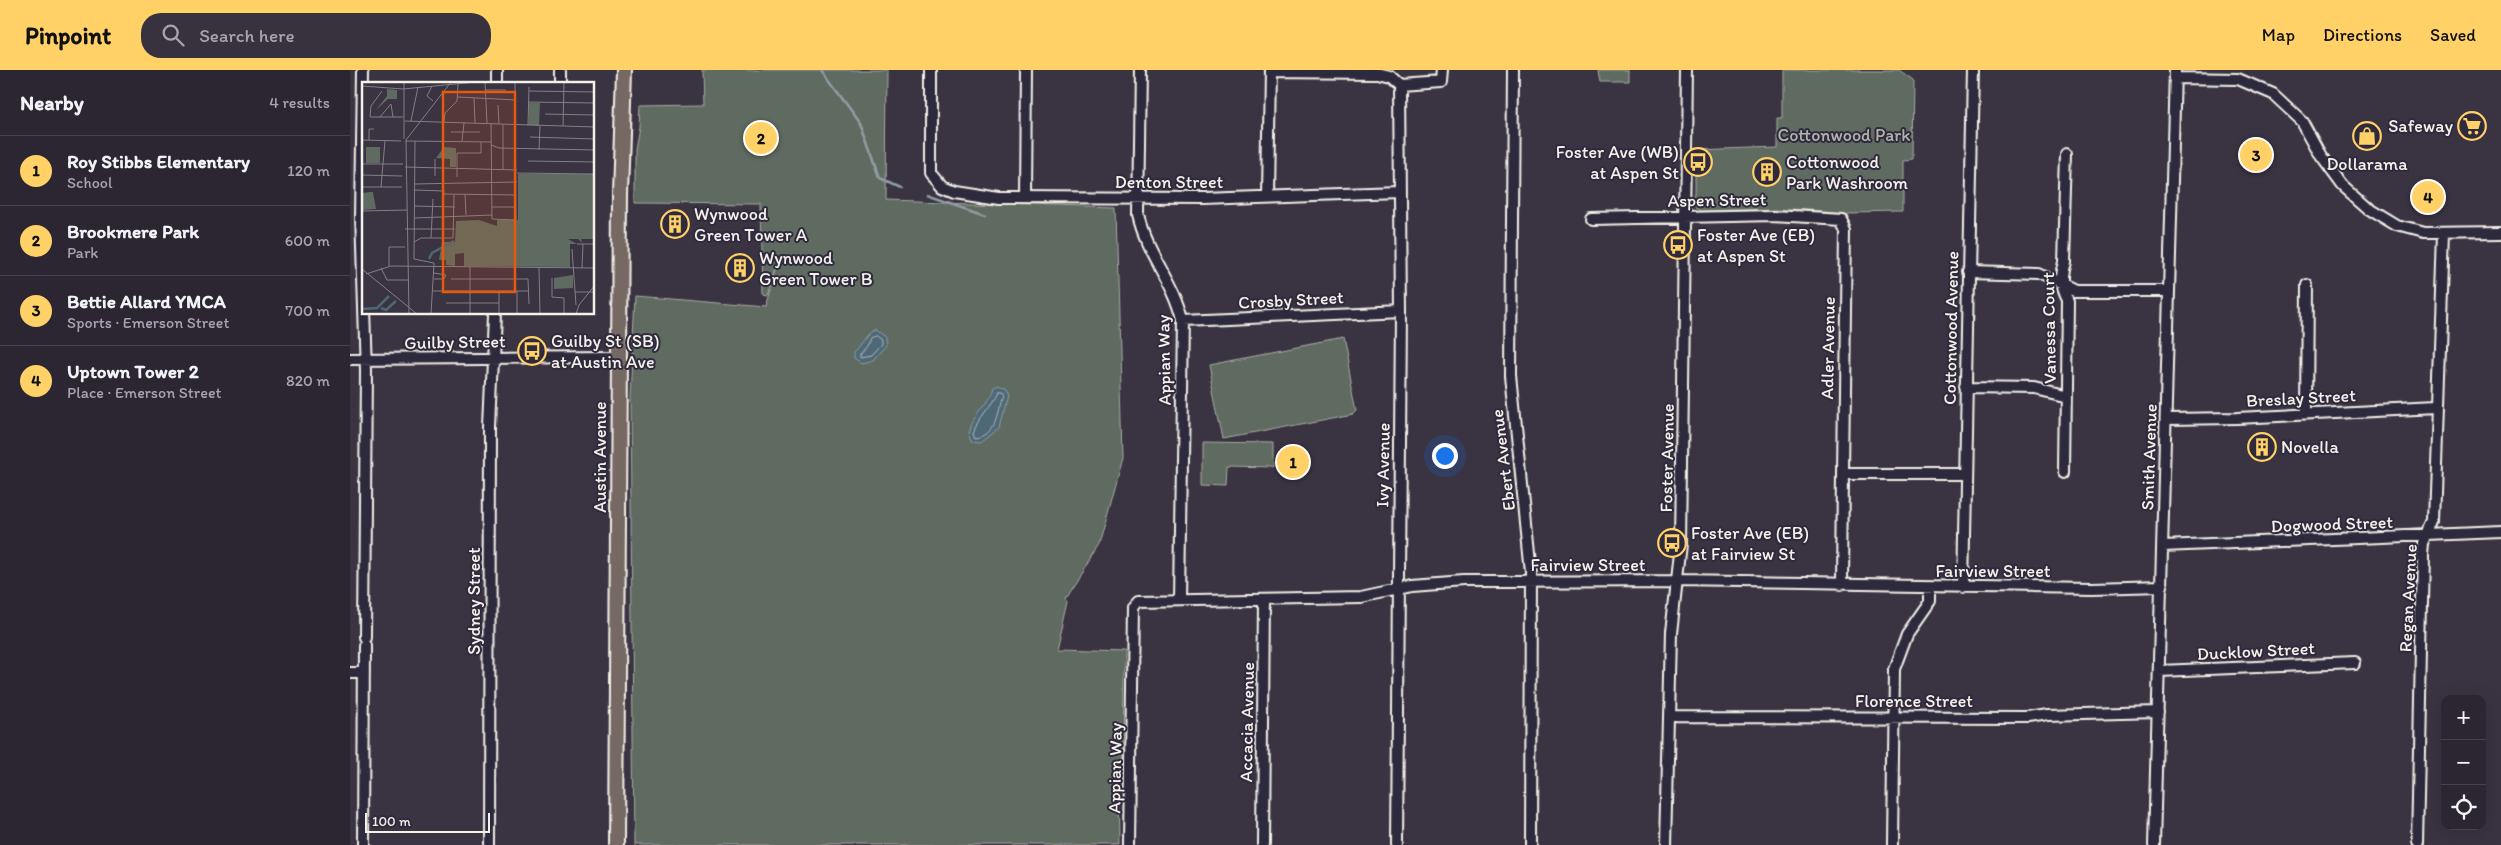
<!DOCTYPE html>
<html lang="en">
<head>
<meta charset="utf-8">
<style>
  body { margin:0; font-family:Itim,sans-serif; background:#38323e; color:#f1f3f6 }
  .controls { position:absolute; right:15px; bottom:15px; display:grid; overflow:hidden; border-radius:10px; box-shadow:0 5px 20px #0002 }
  .controls button { width:45px; height:45px; display:grid; place-items:center; padding:0; border:0; border-bottom:1px solid #48434d; background:#2c2632; color:#f1f3f6; font:25px sans-serif }
  .scale { position:absolute; left:15px; bottom:12px; width:125px; box-sizing:border-box; padding-left:5px; border:2px solid #f4f1e8; border-top:0; font-size:14px; line-height:18px; white-space:nowrap; color:#f4f1e8; -webkit-text-stroke:4px #2f2a3d; paint-order:stroke }
  .you { position:absolute; left:1094px; top:385px; width:18px; height:18px; margin:-12px; border:4px solid #fff; border-radius:50%; background:#1a73e8; box-shadow:0 0 0 8px #1a73e833 }
  .badge { display:grid; place-items:center; width:32px; height:32px; border-radius:50%; background:#ffd166; color:#111; font-size:16px; font-weight:700 }
  .pin { position:absolute; translate:-50% -50%; border:2px solid #fff; box-shadow:0 1px 5px #0006 }
  .list { margin:0; padding:0; list-style:none }
  h2 { display:flex; justify-content:space-between; align-items:center; height:65px; margin:0; padding:0 20px; font-size:21px }
  h2 small { font-size:16px; font-weight:400; color:#a6a5ac }
  .list li { display:grid; grid-template-columns:32px 1fr auto; gap:15px; align-items:center; box-sizing:border-box; height:70px; padding:0 20px; border-top:1px solid #48434d }
  .list b { display:block; font-size:19px; white-space:nowrap }
  .list p { margin:0; font-size:16px; white-space:nowrap; color:#a6a5ac }
  .list em { font-size:16px; font-style:normal; color:#a6a5ac }
  .icon { flex:none; width:28px; height:28px; fill:none; stroke:currentColor; stroke-width:2; stroke-linecap:round; stroke-linejoin:round }
  .map { position:relative; flex:none; width:2151px; height:775px; overflow:hidden }
  header { display:flex; align-items:center; gap:30px; box-sizing:border-box; height:70px; padding:0 25px; background:#ffd166; color:#111 }
  header strong { font-size:24px }
  nav { display:flex; gap:28px; margin-inline-start:auto; font-size:18px }
  .search { width:350px; height:45px; background:#38323e; display:flex; align-items:center; gap:12px; box-sizing:border-box; padding:0 18px; border-radius:20px; color:#a6a5ac; font-size:19px }
  main { display:flex }
  aside { flex:1; background:#2c2632 }
  .map>svg:first-child { display:block }
</style>
</head>
<body>
<header>
<strong>Pinpoint</strong>
<div class="search"><svg class="icon" aria-label="search" viewBox="0 0 24 24"><circle cx="10" cy="10" r="6"/><path d="M15 15l6 6"/></svg>Search here</div>
<nav><a>Map</a><a>Directions</a><a>Saved</a></nav>
</header>
<main>
<aside>
<h2>Nearby<small>4 results</small></h2>
<ul class="list">
<li><span class="badge">1</span><div><b>Roy Stibbs Elementary</b><p>School</p></div><em>120 m</em></li>
<li><span class="badge">2</span><div><b>Brookmere Park</b><p>Park</p></div><em>600 m</em></li>
<li><span class="badge">3</span><div><b>Bettie Allard YMCA</b><p>Sports · Emerson Street</p></div><em>700 m</em></li>
<li><span class="badge">4</span><div><b>Uptown Tower 2</b><p>Place · Emerson Street</p></div><em>820 m</em></li>
</ul>
</aside>
<div class="map">
<svg width="2151" height="775" viewBox="0 0 2151 775">
  <rect width="100%" height="100%" fill="#3a3342"/>
  <filter id="ink" filterUnits="userSpaceOnUse"><feTurbulence type="fractalNoise" baseFrequency=".02" numOctaves="2"/><feDisplacementMap in="SourceGraphic" scale="10" xChannelSelector="R" yChannelSelector="G"/><feConvolveMatrix kernelMatrix="1 2 1 2 8 2 1 2 1" color-interpolation-filters="sRGB"/></filter>
  <g filter="url(#ink)">
    <path fill="#5f6b60" stroke="#aaaea4" d="M352,0H537L536,130L766,138L773,388L749,475L716,528L718,531L707,579L774,581L773,713L769,717L770,775H284L280,327L285,226L416,237L428,196L418,225L413,224L411,134L285,133V79L289,57L290,35L353,34Z
      M1248,0H1280V12H1250Z
      M1432,0H1549L1563,10L1562,89L1553,90V142L1497,143L1494,146L1486,142L1428,138L1351,140L1345,137L1343,132L1346,125V80L1427,77V48H1432Z
      M993,269L1007,340L1003,344L874,369L859,295Z
      M852,373L923,374V398L879,397L878,416L852,415Z"/>
    <path fill="#4e6777" stroke="#909ea4" d="M525,260L535,267L536,275L523,290L511,293L504,288V282C513,274 515,264 525,260Z
      M647,316L654,320L657,326L649,357L632,371L623,370L619,361C623,344 639,335 642,318Z"/>
    <g fill="none" stroke-linecap="round" stroke-linejoin="round">
      <path stroke="#b2babb" stroke-width="1" d="M526,266L531,270V274L521,285L510,287V284L517,276L520,268Z
        M647,323H650L652,326C647,341 647,365 626,366L624,361C629,347 641,337 647,323Z"/>
      <path stroke="#909ea4" stroke-width="2.5" d="M472,0L511,53L530,108L550,117
        M577,124L635,144"/>
      <defs>
        <path id="minor" d="M13,0L11,146L16,300L14,567
          M581,0V103L592,116L604,121L649,128L852,129L1049,122
          M790,0L788,145C797,185 824,211 833,251L829,530
          M1163,0L1161,306L1181,503L1180,775
          M919,2L1027,3L1039,6L1049,15L1091,12L1092,0
          M1825,8L1888,9L1923,24L1952,51L1971,86L1993,116L2019,139L2047,156L2073,163L2151,162
          M147,14V0
          M210,14V0
          M917,127L919,0
          M675,128L676,0
          M1241,149L1425,145L1491,149L1496,159L1493,404H1614
          M1618,202L1689,204L1724,221H1819
          M833,251L1051,241
          M0,289L269,287
          M1616,317L1684,318L1716,326
          M1956,344L1957,215
          M1817,349L1887,348L2086,338
          M1715,402L1717,231C1709,216 1710,207 1714,191L1717,84
          M1813,476L2151,462
          M1492,515L1493,404
          M1613,517L1623,0
          M1809,601L2005,593
          M0,603H14
          M1319,647L1678,648L1697,645L1808,642
          M13,775L14,575
          M139,775L140,357L145,244
          M780,775L783,538L788,531L1011,527L1062,516L1114,512L1328,511L1742,518L1812,516
          M912,775L914,529
          M1047,775L1051,241L1049,15
          M1316,775L1321,564L1331,474L1337,0
          M1542,775L1544,599L1557,564L1580,531V516
          M1804,775L1825,0
          M2067,775L2073,485L2074,474L2084,452L2094,164"/>
        <path id="major" d="M266,775L270,125L274,0"/>
      </defs>
      <use href="#minor" stroke="#f4f1e8" stroke-width="14"/>
      <use href="#major" stroke="#f4f1e8" stroke-width="18"/>
      <use href="#minor" stroke="#2f2a3d" stroke-width="10"/>
      <use href="#major" stroke="#766964" stroke-width="14"/>
    </g>
  </g>
  <defs>
    <symbol id="supermarket-ring" viewBox="-11 -11 22 22"><circle r="9.5" fill="#2f2a3d" stroke="#ffd166" stroke-width="1.5"/><path d="M-6-5.5h2.5l.6 2H6L4.5 2H-2.5L-4.4-4H-6ZM-1.5 3.2a1.3 1.3 0 1 0 .1 0ZM3 3.2a1.3 1.3 0 1 0 .1 0Z" fill="#ffd166"/></symbol>
    <symbol id="shop-ring" viewBox="-11 -11 22 22"><circle r="9.5" fill="#2f2a3d" stroke="#ffd166" stroke-width="1.5"/><path d="M-5-2.5h2.3a2.7 3.5 0 0 1 5.4 0H5L5.5 6h-11ZM-1.5-2.5h3a1.5 2.3 0 0 0-3 0Z" fill="#ffd166"/></symbol>
    <symbol id="bus-ring" viewBox="-11 -11 22 22"><circle r="9.5" fill="#2f2a3d" stroke="#ffd166" stroke-width="1.5"/><path d="M-5-6H5V4H4V6H2V4H-2V6H-4V4H-5ZM-3.5-4V0h7V-4ZM-3.5 1.2v1.5H-2V1.2ZM2 1.2v1.5H3.5V1.2Z" fill="#ffd166"/></symbol>
    <symbol id="building-ring" viewBox="-11 -11 22 22"><circle r="9.5" fill="#2f2a3d" stroke="#ffd166" stroke-width="1.5"/><path d="M-4-6H4V6H1V3H-1V6H-4ZM-2.5-4.3h1.7v1.8h-1.7ZM.8-4.3h1.7v1.8H.8ZM-2.5-1h1.7V.8h-1.7ZM.8-1h1.7V.8H.8Z" fill="#ffd166"/></symbol>
  </defs>
  <g fill-rule="evenodd">
    <use href="#supermarket-ring" x="2106" y="40" width="32" height="32"/>
    <use href="#shop-ring" x="2001" y="50" width="32" height="32"/>
    <use href="#bus-ring" x="1332" y="76" width="32" height="32"/>
    <use href="#building-ring" x="1401" y="86" width="32" height="32"/>
    <use href="#building-ring" x="309" y="138" width="32" height="32"/>
    <use href="#bus-ring" x="1312" y="159" width="32" height="32"/>
    <use href="#building-ring" x="374" y="182" width="32" height="32"/>
    <use href="#bus-ring" x="166" y="265" width="32" height="32"/>
    <use href="#building-ring" x="1896" y="361" width="32" height="32"/>
    <use href="#bus-ring" x="1306" y="457" width="32" height="32"/>
  </g>
  <g text-anchor="middle" stroke-width="4" stroke-linejoin="round" paint-order="stroke">
    <g font-size="18" fill="#f4f1e8" stroke="#2f2a3d" text-anchor="start">
      <text x="2103" y="62" text-anchor="end">Safeway</text>
      <text x="1329" y="88" text-anchor="end">Foster Ave (WB)<tspan x="1329" dy="21">at Aspen St</tspan></text>
      <text x="1436" y="98">Cottonwood<tspan x="1436" dy="21">Park Washroom</tspan></text>
      <text x="2017" y="100" text-anchor="middle">Dollarama</text>
      <text x="344" y="150">Wynwood<tspan x="344" dy="21">Green Tower A</tspan></text>
      <text x="1347" y="171">Foster Ave (EB)<tspan x="1347" dy="21">at Aspen St</tspan></text>
      <text x="409" y="194">Wynwood<tspan x="409" dy="21">Green Tower B</tspan></text>
      <text x="201" y="277">Guilby St (SB)<tspan x="201" dy="21">at Austin Ave</tspan></text>
      <text x="1931" y="383">Novella</text>
      <text x="1341" y="469">Foster Ave (EB)<tspan x="1341" dy="21">at Fairview St</tspan></text>
    </g>
    <g font-size="18" fill="#b1b5ab" stroke="#2f2a3d">
      <text x="1494" y="71">Cottonwood Park</text>
    </g>
    <g font-size="18" fill="#f4f1e8" stroke="#2f2a3d">
      <text x="819" y="118">Denton Street</text>
      <text transform="translate(1367 130) rotate(-1)" y="6">Aspen Street</text>
      <text transform="translate(941 230) rotate(-3)" y="6">Crosby Street</text>
      <text transform="translate(1601 258) rotate(-89)" y="6">Cottonwood Avenue</text>
      <text transform="translate(1699 258) rotate(-91)" y="6">Vanessa Court</text>
      <text transform="translate(105 272) rotate(-1)" y="6">Guilby Street</text>
      <text transform="translate(1478 278) rotate(-89)" y="6">Adler Avenue</text>
      <text transform="translate(814 290) rotate(-91)" y="6">Appian Way</text>
      <text transform="translate(1951 328) rotate(-3)" y="6">Breslay Street</text>
      <text transform="translate(250 387) rotate(-90)" y="6">Austin Avenue</text>
      <text transform="translate(1799 387) rotate(-88)" y="6">Smith Avenue</text>
      <text transform="translate(1317 388) rotate(-89)" y="6">Foster Avenue</text>
      <text transform="translate(1153 390) rotate(-97)" y="6">Ebert Avenue</text>
      <text transform="translate(1033 395) rotate(-89)" y="6">Ivy Avenue</text>
      <text transform="translate(1982 454) rotate(-2)" y="6">Dogwood Street</text>
      <text x="1238" y="501">Fairview Street</text>
      <text x="1643" y="507">Fairview Street</text>
      <text transform="translate(2058 528) rotate(-87)" y="6">Regan Avenue</text>
      <text transform="translate(124 531) rotate(-90)" y="6">Sydney Street</text>
      <text transform="translate(1906 581) rotate(-3)" y="6">Ducklow Street</text>
      <text x="1564" y="637">Florence Street</text>
      <text transform="translate(897 652) rotate(-89)" y="6">Accacia Avenue</text>
      <text transform="translate(765 698) rotate(-89)" y="6">Appian Way</text>
    </g>
  </g>
  <g transform="translate(12 12)">
    <rect width="232" height="232" fill="#3a3342"/>
    <path d="M25,7L35,8V17H26L14,28L25,14ZM167,21H178L177,44L167,43ZM4,65H18V81H4ZM82,65L94,66V85H88V77L74,76ZM156,92H232V157H219L220,161L216,157H206L215,162H208V185L102,184V171L93,172V184L84,183V178H77L80,160H93L94,139L117,138L135,144V138H156ZM8,110H11L14,127L0,128V111ZM211,193V206L192,207V196Z" fill="#5f6b60"/>
    <path fill="none" stroke="#4e6777" stroke-width="2.5" d="M67,177L70,171L92,159M19,226L24,228L34,219M0,227L15,226L27,214"/>
    <path fill="none" stroke="#847f84" stroke-width="1" d="M42,0V57M123,0L125,41M0,4L41,7L114,0M70,4L65,14L71,19M124,8H144M167,9L233,10M96,15L154,18M112,16L113,41M166,20L233,21M136,23L137,42M183,32L233,33M8,35H41M8,35L9,24L20,9M18,35L29,22L31,35M43,39L233,45M49,39L56,5M82,40L83,31L95,19L96,2M129,41L130,137L154,138L153,0M141,42V87M166,44L167,5M201,44L202,0M89,50H118M168,55L233,57M0,58L39,59M7,58V47H12M44,59L129,60M53,59L52,177L72,181L69,232M100,59L102,41M129,63L137,66L233,68M177,68L178,44M73,77V94M166,79L233,80M0,82H41M43,85L155,88M155,91L233,92M0,93L40,94M95,95V71H119V60M52,102L155,100M0,105H40M19,105L23,59M52,108L82,109L81,125M82,112L154,113M103,112L104,133M52,124L93,125M130,125H154M0,129L45,128M53,136L130,133M43,147H93M69,156L71,117M52,160L59,156H91L92,113M215,162H233M210,167L214,223M27,184V165H43M108,185V232M19,186L25,198H46M177,186L178,232M220,186L221,162M0,187L55,232M72,191L84,193L82,197H72M4,192L29,184L233,186M190,196V215L202,216V232M89,197H166L167,222M71,209H134M135,209H166M137,209V232M155,209V232M213,210H233M84,221H137M47,232L44,58L89,0M59,232H136M214,232L217,223L233,203"/>
    <path fill="#e8590c" fill-opacity="0.15" stroke="#e8590c" stroke-width="2.5" d="M81,10H153V210H81Z"/>
    <rect width="232" height="232" fill="none" stroke="#f4f1e8" stroke-width="2.5"/>
  </g>
</svg>
<div class="controls">
<button>+</button>
<button>−</button>
<button><svg class="icon" aria-label="locate" viewBox="0 0 24 24"><circle cx="12" cy="12" r="6"/><path d="M12 2v4M12 18v4M2 12h4M18 12h4"/></svg></button>
</div>
<div class="scale">100 m</div>
<div class="you"></div>
<div class="pin badge" style="left:943px;top:392px">1</div>
<div class="pin badge" style="left:411px;top:68px">2</div>
<div class="pin badge" style="left:1906px;top:85px">3</div>
<div class="pin badge" style="left:2078px;top:127px">4</div>
</div>
</main>
</body>
</html>
